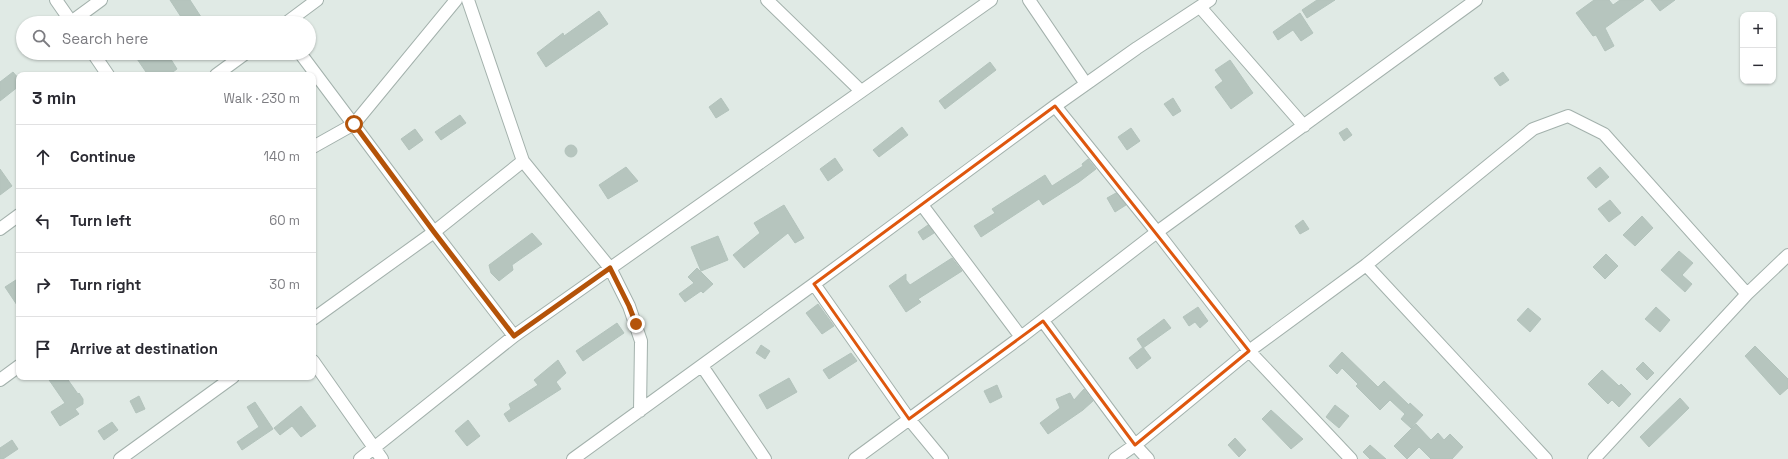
<!DOCTYPE html>
<html lang="en">
<head>
<meta charset="utf-8">
<style>
  body { margin:0; font-family:"Space Grotesk",sans-serif; background:#f2f2f3; color:#2b2b33 }
  .controls { position:absolute; right:12px; top:12px; display:grid; overflow:hidden; border-radius:8px; box-shadow:0 1px 3px #0004 }
  .controls button { width:36px; height:36px; display:grid; place-items:center; padding:0; border:0; border-bottom:1px solid #e1e1e2; background:#fff; color:#2b2b33; font:20px sans-serif }
  .stop { position:absolute; width:12px; height:12px; margin:-9px; border:3px solid #b45309; border-radius:50%; background:#fff }
  .stop.end { background:#b45309; border-color:#fff; box-shadow:0 1px 4px #0008 }
  .list { margin:0; padding:0; list-style:none }
  h2 { display:flex; justify-content:space-between; align-items:center; height:52px; margin:0; padding:0 16px; font-size:17px }
  h2 small { font-size:13px; font-weight:400; color:#7c7c81 }
  .list li { display:grid; grid-template-columns:26px 1fr auto; gap:12px; align-items:center; box-sizing:border-box; height:64px; padding:0 16px; border-top:1px solid #e1e1e2 }
  .list b { display:block; font-size:15px; white-space:nowrap }
  .list em { font-size:13px; font-style:normal; color:#7c7c81 }
  .icon { flex:none; width:22px; height:22px; fill:none; stroke:currentColor; stroke-width:2; stroke-linecap:round; stroke-linejoin:round }
  .map { position:relative; flex:none; width:1788px; height:459px; overflow:hidden }
  .search { position:absolute; background:#fff; box-shadow:0 1px 3px #0004; left:16px; top:16px; width:300px; height:44px; display:flex; align-items:center; gap:10px; box-sizing:border-box; padding:0 14px; border-radius:22px; color:#7c7c81; font-size:15px }
  .panel { position:absolute; background:#fff; box-shadow:0 1px 3px #0004; left:16px; top:72px; width:300px; height:308px; border-radius:8px }
  .map>svg:first-child { display:block }
</style>
</head>
<body>
<div class="map">
<svg width="1788" height="459" viewBox="0 0 1788 459">
  <rect width="100%" height="100%" fill="#e0eae5"/>
  <path fill="#b6c5be" stroke="#b3c3bc" d="M170,0H190L205,23H185Z
    M1317,0H1335L1307,18L1302,10Z
    M1594,0H1609L1613,5L1620,0H1644L1605,28L1614,46L1605,51L1596,35L1593,36L1576,13Z
    M1651,0H1675L1660,11Z
    M599,11L608,24L546,67L537,53L563,33L564,36Z
    M1300,13L1313,33L1301,41L1293,30L1278,40L1273,32Z
    M133,53H167L177,69L169,75H148Z
    M1230,60L1253,93L1231,109L1215,87L1223,81L1215,70Z
    M990,62L996,70L945,109L939,101Z
    M13,72L19,79V86L0,101V82Z
    M1503,72L1509,80L1500,86L1494,78Z
    M721,98L729,110L716,118L709,107Z
    M1173,98L1181,111L1173,116L1164,104Z
    M460,115L466,123L441,140L435,132Z
    M902,127L908,135L879,157L873,150Z
    M1131,128L1140,141L1127,150L1118,137Z
    M1347,128L1352,135L1344,141L1339,133Z
    M415,129L423,140L409,150L401,139Z
    M565 151a6 6 0 1 1 12 0a6 6 0 1 1-12 0Z
    M835,158L843,170L828,181L820,169Z
    M1088,159L1096,169L1079,182L1043,205L1039,199L981,237L974,226L995,213L992,209L1045,175L1052,186L1083,166L1082,164Z
    M626,167L638,181L608,199L599,185Z
    M1600,167L1609,177L1596,188L1587,178Z
    M0,169L12,186L0,195Z
    M1116,193L1126,205L1115,212L1107,198Z
    M1610,200L1621,213L1609,222L1598,209Z
    M784,205L804,238L795,243L788,233L744,268L733,255L760,233L754,223Z
    M1642,216L1653,228L1635,246L1623,235Z
    M1303,220L1309,229L1300,234L1295,226Z
    M928,225L934,233L923,240L918,232Z
    M532,233L542,244L512,265L513,270L499,281L491,273L489,265Z
    M718,236L728,260L701,271L691,247Z
    M1679,251L1693,263L1682,275L1692,284L1685,292L1661,270Z
    M1606,254L1618,266L1605,279L1593,267Z
    M952,258L962,271L918,299L921,302L906,312L889,286L906,274V280L910,285Z
    M697,268L713,284L703,293L701,291L685,302L679,294L694,283L688,277Z
    M19,278V308L5,287Z
    M818,304L834,326L822,334L806,313Z
    M1198,307L1208,321L1200,328L1195,322L1189,326L1183,317Z
    M1656,307L1670,320L1660,332L1645,319Z
    M1528,308L1541,319L1530,332L1517,320Z
    M1164,319L1171,328L1143,348L1137,339Z
    M617,323L624,333L583,361L576,351Z
    M761,345L770,351L765,359L756,353Z
    M1755,346L1788,379V388L1780,395L1745,356Z
    M1143,347L1151,358L1137,369L1129,358Z
    M1342,352L1378,387L1384,381L1409,405L1410,403L1423,415L1411,428L1401,419L1405,414L1390,400L1380,410L1356,386L1358,384L1342,368L1337,374L1329,366Z
    M851,353L857,361L829,379L823,370Z
    M558,360L566,373L556,382L561,389L509,422L504,414L511,409L509,404L538,385L534,380Z
    M1643,362L1654,373L1647,380L1636,369Z
    M1602,370L1619,386L1621,384L1631,394L1619,407L1612,400L1608,404L1588,384Z
    M47,377H66L78,394L79,393L83,399V404L75,409L79,414L60,426L51,412L65,403Z
    M789,378L797,392L767,409L759,395Z
    M997,385L1002,397L990,403L984,391Z
    M1084,389L1093,401L1083,410L1048,434L1040,423L1060,408L1056,399L1070,393L1074,400Z
    M139,396L145,409L136,413L130,401Z
    M1680,398L1689,408L1649,447L1640,437Z
    M255,402L273,429L242,450L237,442L259,427L247,407Z
    M1335,405L1349,416L1339,428L1326,417Z
    M301,406L316,426L301,437L292,426L280,435L274,428Z
    M1271,410L1303,439L1291,449L1262,419Z
    M468,420L480,436L467,446L455,431Z
    M112,422L118,430L104,440L98,431Z
    M1416,424L1431,440L1438,433L1444,440L1450,434L1463,447L1452,459H1431L1419,447L1407,459L1394,446Z
    M1235,438L1246,450L1239,457L1228,445Z
    M12,440L18,449L3,459H0V448Z
    M1370,445L1386,459H1370L1363,452Z"/>
  <g fill="none" stroke-linecap="round" stroke-linejoin="round">
    <defs>
      <path id="minor" d="M56,0L72,23
        M468,0L523,161L610,268L629,306L641,341L640,411
        M767,0L861,91
        M1029,0L1086,84
        M1200,7L1304,126
        M71,22L101,0
        M286,23L317,0
        M93,53L108,75
        M300,53L434,232L514,336
        M216,75L246,53
        M1055,106L1157,232L1249,351L1351,459
        M313,147L354,124L456,0
        M922,205L1021,337
        M0,229L19,215
        M1366,265L1546,459
        M814,284L909,419L942,459
        M313,319L434,232L523,161
        M1043,321L1135,445L1148,459
        M313,361L382,459
        M702,366L765,459
        M0,380L19,366
        M120,459L233,377
        M360,459L514,336L991,0
        M573,459L814,284L1055,106L1137,48L1210,0
        M855,459L1021,337L1157,232L1476,0
        M1115,459L1135,445L1249,351L1366,265L1533,129L1568,116L1604,134L1747,294
        M1594,459L1747,294L1788,255"/>
    </defs>
    <use href="#minor" stroke="#a3b1ac" stroke-width="14"/>
    <use href="#minor" stroke="#fff" stroke-width="12"/>
  </g>
  <g fill="none" stroke-linecap="round" stroke-linejoin="round">
    <path stroke="#b45309" stroke-width="5" d="M354,124L434,232L514,336L610,268L629,306L636,324"/>
  </g>
  <path fill="none" stroke="#de570e" stroke-width="3" stroke-linejoin="round" d="M1055,106L1249,351L1135,445L1043,321L909,419L814,284Z"/>
</svg>
<div class="controls">
<button>+</button>
<button>−</button>
</div>
<div class="stop" style="left:354px;top:124px"></div>
<div class="stop end" style="left:636px;top:324px"></div>
<div class="search"><svg class="icon" aria-label="search" viewBox="0 0 24 24"><circle cx="10" cy="10" r="6"/><path d="M15 15l6 6"/></svg>Search here</div>
<section class="panel">
<h2>3 min<small>Walk · 230 m</small></h2>
<ul class="list">
<li><svg class="icon" aria-label="ahead" viewBox="0 0 24 24"><path d="M12 20V5M6 11l6-6 6 6"/></svg><div><b>Continue</b></div><em>140 m</em></li>
<li><svg class="icon" aria-label="left" viewBox="0 0 24 24"><path d="M17 20v-9H6M10 6l-5 5 5 5"/></svg><div><b>Turn left</b></div><em>60 m</em></li>
<li><svg class="icon" aria-label="right" viewBox="0 0 24 24"><path d="M7 20v-9h11M14 6l5 5-5 5"/></svg><div><b>Turn right</b></div><em>30 m</em></li>
<li><svg class="icon" aria-label="arrive" viewBox="0 0 24 24"><path d="M6 21V4h12l-3 4 3 4H6"/></svg><div><b>Arrive at destination</b></div></li>
</ul>
</section>
</div>
</body>
</html>
